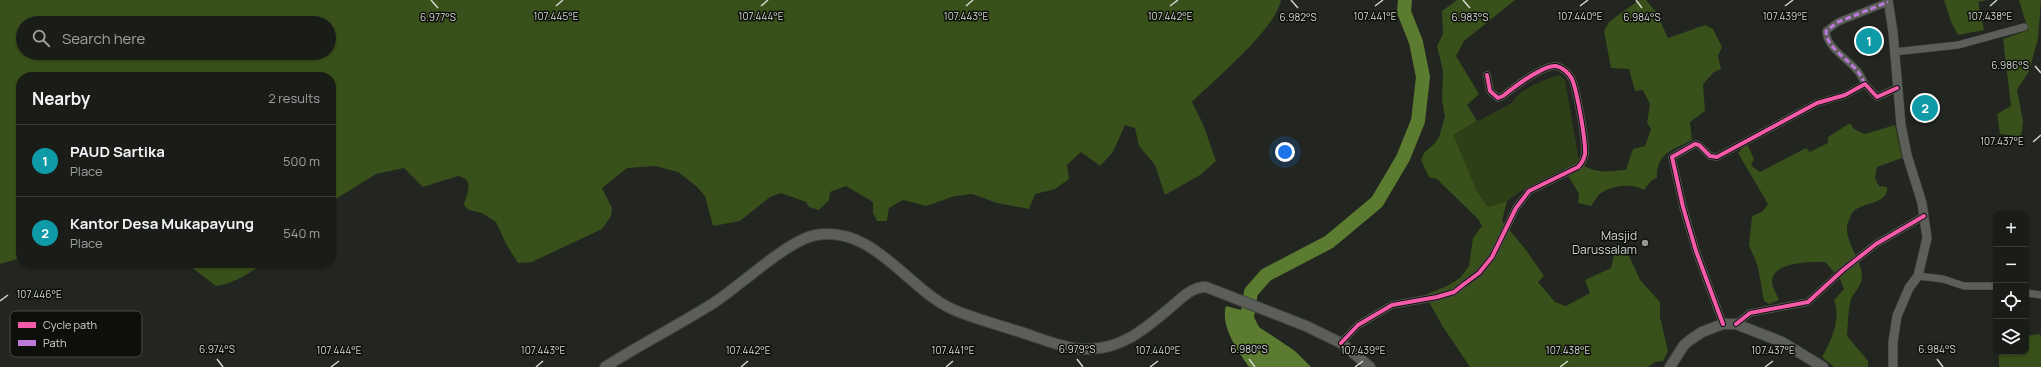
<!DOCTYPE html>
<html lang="en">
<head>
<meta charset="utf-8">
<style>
  body { margin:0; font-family:Manrope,sans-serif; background:#272925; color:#f1f3f6 }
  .controls { position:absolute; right:12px; bottom:12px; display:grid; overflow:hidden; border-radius:8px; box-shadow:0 1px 3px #0004 }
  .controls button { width:36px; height:36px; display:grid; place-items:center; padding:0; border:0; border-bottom:1px solid #383a37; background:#1a1c18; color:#f1f3f6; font:20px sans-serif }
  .you { position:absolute; left:1285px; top:152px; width:14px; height:14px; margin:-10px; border:3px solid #fff; border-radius:50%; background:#1a73e8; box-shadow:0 0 0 6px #1a73e833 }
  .badge { display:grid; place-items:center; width:26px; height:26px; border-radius:50%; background:#7c3aed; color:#fff; font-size:13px; font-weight:700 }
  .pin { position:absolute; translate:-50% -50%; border:2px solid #fff; box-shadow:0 1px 4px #0006 }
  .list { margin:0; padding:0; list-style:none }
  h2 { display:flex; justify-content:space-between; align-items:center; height:52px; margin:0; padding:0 16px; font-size:17px }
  h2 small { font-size:13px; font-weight:400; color:#9fa1a2 }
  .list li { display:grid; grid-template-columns:26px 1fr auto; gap:12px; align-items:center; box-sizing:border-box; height:72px; padding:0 16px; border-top:1px solid #383a37 }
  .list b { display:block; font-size:15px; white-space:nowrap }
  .list p { margin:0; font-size:13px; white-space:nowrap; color:#9fa1a2 }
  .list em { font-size:13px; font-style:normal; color:#9fa1a2 }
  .icon { flex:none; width:22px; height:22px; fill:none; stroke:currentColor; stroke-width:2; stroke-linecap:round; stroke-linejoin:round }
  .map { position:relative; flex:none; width:2041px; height:367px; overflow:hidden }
  .search { position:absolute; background:#1a1c18; box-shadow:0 1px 3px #0004; left:16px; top:16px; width:320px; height:44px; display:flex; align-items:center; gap:10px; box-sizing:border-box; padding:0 14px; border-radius:22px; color:#9fa1a2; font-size:15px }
  .panel { position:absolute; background:#1a1c18; box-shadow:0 1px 3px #0004; left:16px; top:72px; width:320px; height:196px; border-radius:16px }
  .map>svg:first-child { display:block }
</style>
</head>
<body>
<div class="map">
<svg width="2041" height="367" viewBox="0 0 2041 367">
  <rect width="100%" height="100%" fill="#222520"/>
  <path fill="#2d3f16" d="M1560,75L1565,80L1579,161L1526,188L1507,201L1488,207L1477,191L1452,135L1512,103C1520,88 1545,79 1560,75Z"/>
  <path fill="#385019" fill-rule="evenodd" d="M0,0H1281C1276,29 1214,80 1192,102L1203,124L1216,161L1200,175L1165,195L1155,165L1139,146L1135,128L1125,125L1113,152L1100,166L1081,152L1067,165L1069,179L1055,189L1035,194L1029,209L997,203L972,194L955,196L926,206L903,200L889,208L887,221H877L873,213V202L846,186L830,192L829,200L819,210L809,207L806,202L781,193L770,197L740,221L713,226L705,196L696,186L678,172L655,166L627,168L602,188L612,208L611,216L602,229L532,262L518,263L506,244L496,222L482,213L469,210L464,205C466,194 476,180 458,176L423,187L404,168L376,174L331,202V77H21V258L0,264ZM23,23H329V53H23Z
    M1457,0H1515L1464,41L1456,56L1479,94L1467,105L1477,121L1453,135L1477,191L1488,207L1507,201L1502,221L1526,250L1544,276L1538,282L1555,302L1566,306L1590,293L1585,280L1611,268L1616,245L1623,246L1626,249L1640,280L1660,302V317L1668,351L1663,361L1655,362L1648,367H1470L1443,327L1425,295L1447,286L1460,278L1469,266L1473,238L1482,226L1478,219L1443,185L1437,179L1429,177L1421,160L1424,153L1435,143L1439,137L1445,116L1442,100L1443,71L1437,46L1443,34L1442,11Z
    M1639,0H1646L1656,12L1668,38L1705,25L1713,29L1722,47L1718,56L1721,69L1714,72L1703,84L1705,111L1690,122L1692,140C1673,150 1656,153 1657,178L1652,180L1644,190C1633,183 1612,185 1601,193C1597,196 1594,202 1591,206L1578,203L1579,194L1564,169L1579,161C1592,175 1609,171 1626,170L1633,149L1645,146L1651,129L1647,123L1650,104L1643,90L1635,91L1629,69L1611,68L1604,31L1609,22Z
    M1944,0H1987L1978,2L1984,30L1958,35L1951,22Z
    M2019,0H2041L2038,39L2029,71L2017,90L2023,121L2021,137L2000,134L1997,114L2011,106L2003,39L2028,30Z
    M1850,123L1854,129L1865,134L1895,125L1902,158L1877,167L1875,178L1879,186L1887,187C1889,206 1857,201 1851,215C1850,219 1847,223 1847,227C1846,243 1862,261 1862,277C1862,286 1854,292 1851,299C1848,311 1848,323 1847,336L1868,361V367H1834L1822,357C1832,339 1841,320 1834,300L1844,289L1840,279L1825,262C1812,262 1772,261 1772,282C1772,287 1777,295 1779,300L1769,304L1764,301L1758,267L1749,245L1752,216L1762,212L1768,204L1738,153L1745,145L1748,146L1754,159L1751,165L1760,172L1806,148L1810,152L1828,143V137Z
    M186,263H264C250,273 233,284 216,286Z
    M2039,334L2041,336V367H1999V352H2026V336Z"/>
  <path fill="#5a7b30" d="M1226,306L1252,313L1259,327L1295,351L1311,367H1249C1238,351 1220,326 1226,306Z"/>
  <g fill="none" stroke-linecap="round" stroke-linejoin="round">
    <path stroke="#5a7b30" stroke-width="14" d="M1250,330L1247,317L1251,292L1266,275L1329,242L1377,202L1403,158L1418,121L1423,77L1416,42L1404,12L1405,0"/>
    <defs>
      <path id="minor" d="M1894,52L1958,45L2024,27
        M1865,84C1863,80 1861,76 1859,73C1850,60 1826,48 1826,31L1838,22L1888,2
        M1918,276L1943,279L1964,286H1996
        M2026,293L2041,295
        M1723,324L1696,251L1683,207L1672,157L1695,144L1699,145L1710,156L1717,157L1817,103L1845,95L1865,84L1877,97L1897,88
        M1736,324L1750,313L1808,302L1843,270L1876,244L1924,216
        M1341,343L1358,325L1392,305L1437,297L1454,292L1464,284L1479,273L1492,257L1516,208L1529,191L1578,167C1582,163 1584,160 1585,154C1586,141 1577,91 1572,79C1569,73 1562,67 1556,66C1543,65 1513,88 1503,96L1498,98L1490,91L1487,75"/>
      <path id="tertiary" d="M1888,0L1893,32L1901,125L1907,155L1922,203L1927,238L1918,276L1909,288L1897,316L1893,342V367"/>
      <path id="secondary" d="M605,367C641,344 679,325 715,302C741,285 788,240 816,235C873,225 907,288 952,309C972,318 996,324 1017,331C1038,337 1061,348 1084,349C1120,351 1145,329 1171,307C1182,298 1191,287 1206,287L1306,326L1341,343L1370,367
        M1670,367L1684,345L1690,340L1702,332L1723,324H1736L1782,342L1823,367"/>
    </defs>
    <use href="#minor" stroke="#3f423d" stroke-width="8"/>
    <use href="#tertiary" stroke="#3f423d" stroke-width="10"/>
    <use href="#secondary" stroke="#3f423d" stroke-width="12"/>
    <use href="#minor" stroke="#5c5e5a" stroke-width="7"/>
    <use href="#tertiary" stroke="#5c5e5a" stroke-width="9"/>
    <use href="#secondary" stroke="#5c5e5a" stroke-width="10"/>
    <path stroke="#bd7bd9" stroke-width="3" stroke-dasharray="6 3" stroke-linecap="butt" d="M1865,84C1863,80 1861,76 1859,73C1850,60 1826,48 1826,31L1838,22L1888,2"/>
    <defs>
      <path id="cycleway" d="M1723,324L1696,251L1683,207L1672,157L1695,144L1699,145L1710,156L1717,157L1817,103L1845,95L1865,84L1877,97L1897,88
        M1736,324L1750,313L1808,302L1843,270L1876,244L1924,216
        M1341,343L1358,325L1392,305L1437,297L1454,292L1464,284L1479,273L1492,257L1516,208L1529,191L1578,167C1582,163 1584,160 1585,154C1586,141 1577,91 1572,79C1569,73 1562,67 1556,66C1543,65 1513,88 1503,96L1498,98L1490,91L1487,75"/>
    </defs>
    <use href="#cycleway" stroke="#0d0f0b" stroke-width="6"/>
    <use href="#cycleway" stroke="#f35aa7" stroke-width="4"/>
  </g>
  <path fill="none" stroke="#d2d5ce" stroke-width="1.5" d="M431,0L438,8M1291,0L1298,8M1463,0L1470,8M1636,0L1642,8M556,6L563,0M761,6L768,0M966,6L973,0M1170,6L1178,0M1375,6L1383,0M1580,6L1588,0M1785,6L1793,0M1990,6L1997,0M2035,66L2041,73M2033,142L2041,135M0,301L8,295M217,359L223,367M1077,359L1083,367M1249,359L1255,367M1937,359L1943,367M331,367L339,361M536,367L543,361M741,367L748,361M946,367L953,361M1150,367L1158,361M1355,367L1363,361M1560,367L1568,361M1765,367L1773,361"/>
  <circle fill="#949791" stroke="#0d0f0b" stroke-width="1.5" cx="1645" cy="243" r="4"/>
  <g text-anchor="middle" stroke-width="3" stroke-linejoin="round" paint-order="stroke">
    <g font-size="12" fill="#d2d5ce" stroke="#0d0f0b" text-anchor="end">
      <text x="1637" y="240">Masjid<tspan x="1637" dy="14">Darussalam</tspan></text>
    </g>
  </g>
  <rect x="10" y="311" width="132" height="46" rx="6" fill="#0d0f0b" stroke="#484a46" stroke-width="1"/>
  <rect x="18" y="322" width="18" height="6" fill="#f35aa7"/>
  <rect x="18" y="340" width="18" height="6" fill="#bd7bd9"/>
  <g font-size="11" fill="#d2d5ce">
    <text x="43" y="329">Cycle path</text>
    <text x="43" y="347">Path</text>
  </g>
  <g font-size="10" text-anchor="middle" fill="#d2d5ce" stroke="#0d0f0b" stroke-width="3" stroke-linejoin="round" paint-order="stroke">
    <text x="556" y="20">107.445°E</text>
    <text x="761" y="20">107.444°E</text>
    <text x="966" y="20">107.443°E</text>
    <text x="1170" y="20">107.442°E</text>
    <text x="1375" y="20">107.441°E</text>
    <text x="1580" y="20">107.440°E</text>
    <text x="1785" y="20">107.439°E</text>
    <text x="1990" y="20">107.438°E</text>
    <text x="438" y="21">6.977°S</text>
    <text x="1298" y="21">6.982°S</text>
    <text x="1470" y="21">6.983°S</text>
    <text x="1642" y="21">6.984°S</text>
    <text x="2010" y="69">6.986°S</text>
    <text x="2002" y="145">107.437°E</text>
    <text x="39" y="298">107.446°E</text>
    <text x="217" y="353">6.974°S</text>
    <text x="1077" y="353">6.979°S</text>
    <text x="1249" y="353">6.980°S</text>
    <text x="1937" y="353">6.984°S</text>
    <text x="339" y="354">107.444°E</text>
    <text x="543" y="354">107.443°E</text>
    <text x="748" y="354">107.442°E</text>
    <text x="953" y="354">107.441°E</text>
    <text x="1158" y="354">107.440°E</text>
    <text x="1363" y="354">107.439°E</text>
    <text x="1568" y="354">107.438°E</text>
    <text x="1773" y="354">107.437°E</text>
  </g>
</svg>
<div class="controls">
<button>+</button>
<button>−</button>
<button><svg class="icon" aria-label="locate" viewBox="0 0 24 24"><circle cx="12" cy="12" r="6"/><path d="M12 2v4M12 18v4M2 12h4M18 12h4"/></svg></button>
<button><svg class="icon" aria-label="layers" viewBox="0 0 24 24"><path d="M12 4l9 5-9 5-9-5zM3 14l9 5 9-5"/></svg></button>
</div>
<div class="you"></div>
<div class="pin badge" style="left:1869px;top:41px;background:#0f9aa8">1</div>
<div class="pin badge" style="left:1925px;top:108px;background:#0f9aa8">2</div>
<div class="search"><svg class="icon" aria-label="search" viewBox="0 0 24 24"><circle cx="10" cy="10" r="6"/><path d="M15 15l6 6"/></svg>Search here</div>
<section class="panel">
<h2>Nearby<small>2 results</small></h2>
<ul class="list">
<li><span class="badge" style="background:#0f9aa8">1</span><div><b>PAUD Sartika</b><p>Place</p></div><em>500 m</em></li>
<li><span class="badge" style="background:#0f9aa8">2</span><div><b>Kantor Desa Mukapayung</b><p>Place</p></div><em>540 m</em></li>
</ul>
</section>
</div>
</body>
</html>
